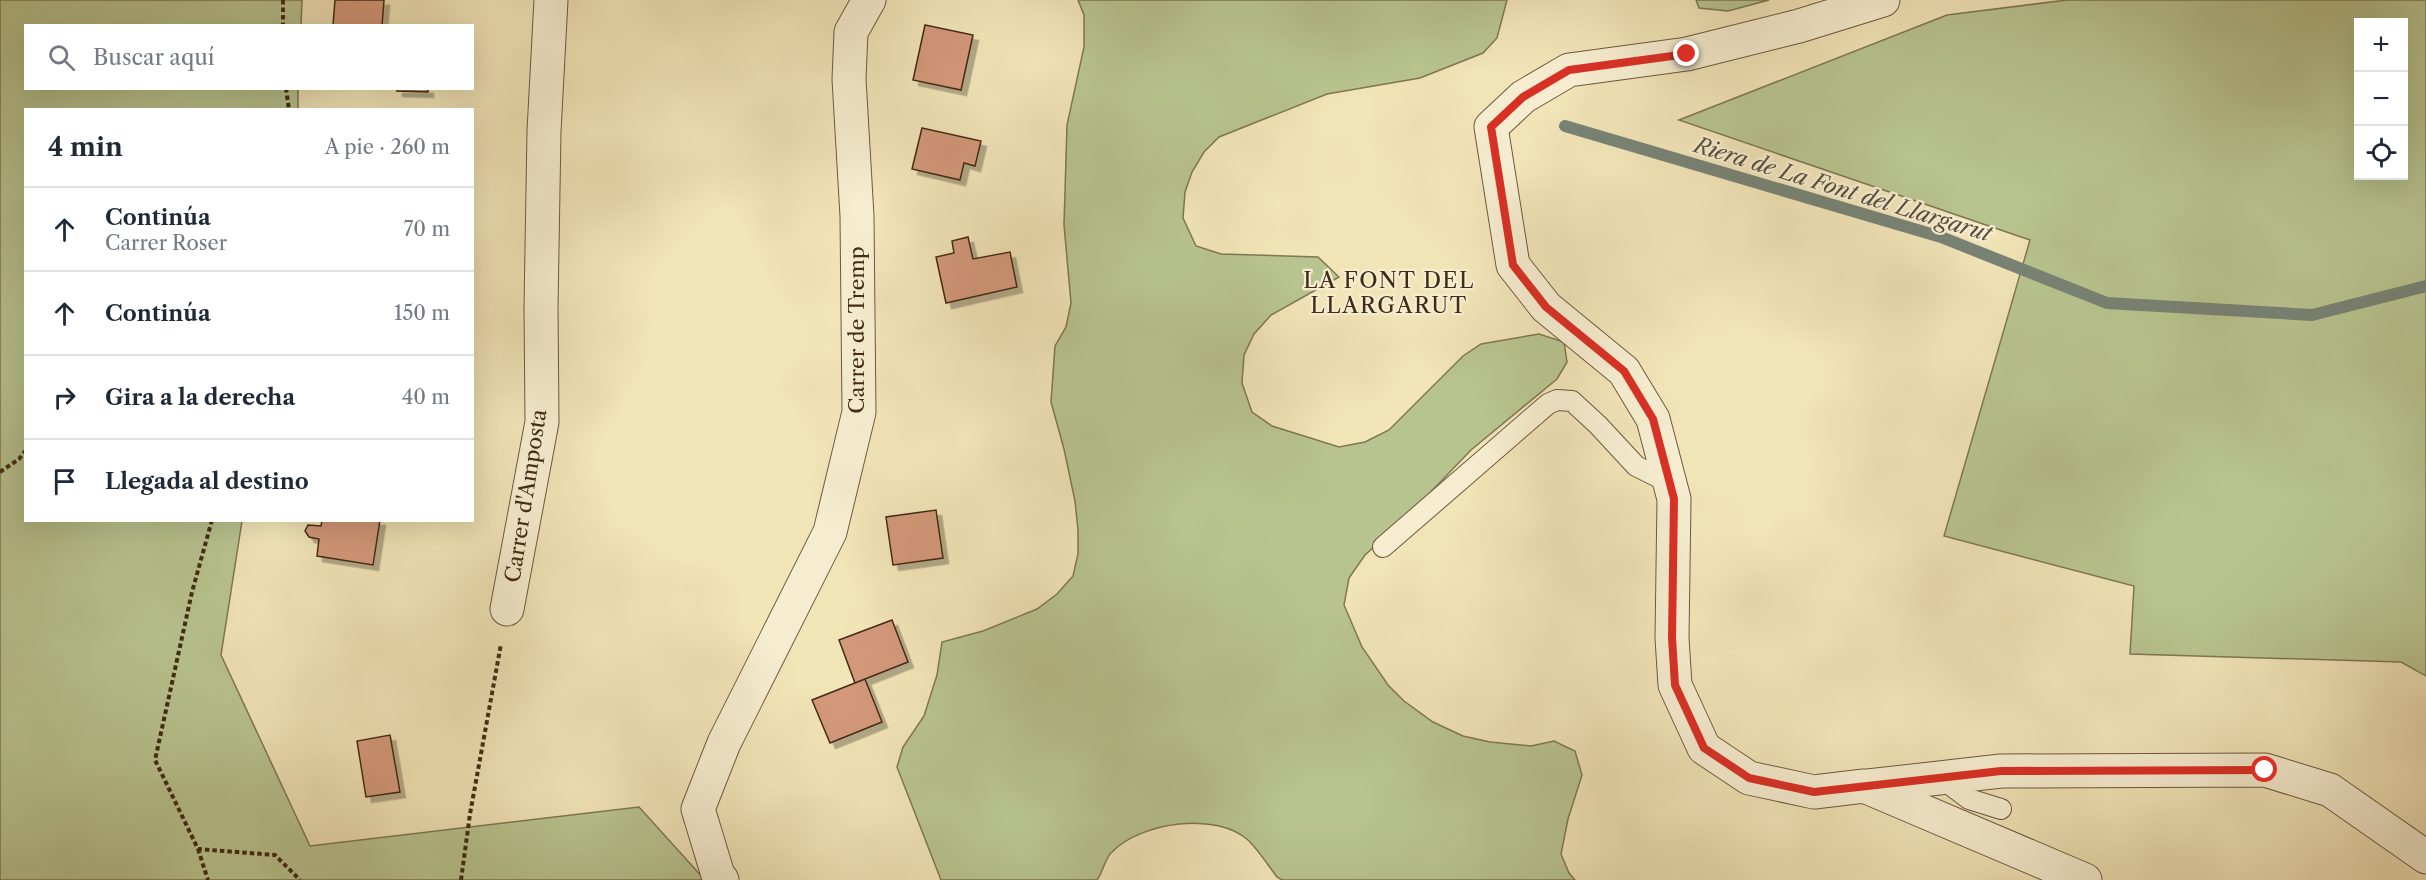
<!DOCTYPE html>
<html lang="es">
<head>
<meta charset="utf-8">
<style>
  body { margin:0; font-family:"Libre Caslon Text",serif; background:#f6f6f7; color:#1f2937 }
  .controls { position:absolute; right:18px; top:18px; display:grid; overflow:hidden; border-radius:0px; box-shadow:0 6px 24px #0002 }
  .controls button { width:54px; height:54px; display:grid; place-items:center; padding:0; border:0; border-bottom:2px solid #e0e1e3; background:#fff; color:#1f2937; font:30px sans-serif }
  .stop { position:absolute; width:18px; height:18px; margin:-14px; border:4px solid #d93025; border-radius:50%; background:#fff }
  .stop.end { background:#d93025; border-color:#fff; box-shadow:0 2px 6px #0008 }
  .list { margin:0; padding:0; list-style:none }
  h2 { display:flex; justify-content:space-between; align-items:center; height:78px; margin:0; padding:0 24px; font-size:26px }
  h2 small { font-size:20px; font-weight:400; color:#747a83 }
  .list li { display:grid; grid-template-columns:39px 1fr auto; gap:18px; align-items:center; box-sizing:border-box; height:84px; padding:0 24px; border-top:2px solid #e0e1e3 }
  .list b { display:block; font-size:22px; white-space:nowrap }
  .list p { margin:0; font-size:20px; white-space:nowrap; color:#747a83 }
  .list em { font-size:20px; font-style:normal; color:#747a83 }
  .icon { flex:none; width:33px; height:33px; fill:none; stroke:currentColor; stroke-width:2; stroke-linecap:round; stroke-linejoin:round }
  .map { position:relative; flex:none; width:2426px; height:880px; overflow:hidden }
  .search { position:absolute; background:#fff; box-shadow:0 6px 24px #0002; left:24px; top:24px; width:450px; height:66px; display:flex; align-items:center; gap:15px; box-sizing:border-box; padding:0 21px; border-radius:0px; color:#747a83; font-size:22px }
  .panel { position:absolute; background:#fff; box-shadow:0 6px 24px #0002; left:24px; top:108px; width:450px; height:414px; border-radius:0px }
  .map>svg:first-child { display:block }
</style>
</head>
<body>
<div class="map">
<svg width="2426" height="880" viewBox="0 0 2426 880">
  <defs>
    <filter id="shadow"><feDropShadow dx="5.5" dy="5.5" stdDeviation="0" flood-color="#0004"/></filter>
  </defs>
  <rect width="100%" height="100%" fill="#f1e4b7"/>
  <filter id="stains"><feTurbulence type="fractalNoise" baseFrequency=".00333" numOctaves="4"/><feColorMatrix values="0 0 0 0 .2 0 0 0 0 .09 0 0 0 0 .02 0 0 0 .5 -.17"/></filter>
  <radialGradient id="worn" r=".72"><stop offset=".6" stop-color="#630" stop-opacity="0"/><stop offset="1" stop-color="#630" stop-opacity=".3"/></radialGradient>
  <path fill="#b8c48f" stroke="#7e7752" stroke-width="1.5" fill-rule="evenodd" d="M0,0H302L301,25L26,26V88L298,89V109L26,110V520L242,521L221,655L310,846L639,807L705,880H0Z
    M1078,0H1507L1497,38L1483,53L1420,78L1327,94L1219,137L1204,152L1192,172L1185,192L1183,218L1196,246L1221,254L1318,257L1339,277L1271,315L1254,334L1244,355L1242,383L1252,412L1272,426L1339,447L1365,442L1389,430L1463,356L1481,344L1539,334L1564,342L1567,362L1557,379L1471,450L1402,522L1365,555L1349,578L1344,605L1362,647L1388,685L1404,701L1433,722L1463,736L1490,742L1531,746L1554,741L1575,751L1582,775L1568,819L1561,854L1569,873L1575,880H1282L1277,877C1268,865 1259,851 1249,841C1217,811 1141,822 1112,852C1105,858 1103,872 1097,880H941L897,767L903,747L924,716L937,675L942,642L983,631L1037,609L1057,594L1073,576L1078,554V530L1075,501L1064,449L1051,402L1055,346L1066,327L1071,303L1064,225L1067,125L1084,47V15Z
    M1696,0H1769L1728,11L1699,8Z
    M2067,0H2426V676L2401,662L2130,654L2134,586L1944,536L2030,240L1679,120L1947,15ZM2404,22V176H2358V22Z"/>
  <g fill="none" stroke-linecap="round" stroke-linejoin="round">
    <path stroke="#788375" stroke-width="12" d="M1565,126L1941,237L2107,303L2312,315L2426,286"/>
  </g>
  <path fill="#d3987a" stroke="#432a16" stroke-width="1.5" filter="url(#shadow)" d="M335,0H384L382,26L333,25Z
    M925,25L973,35L961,90L913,80Z
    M397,88H428V92L397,91Z
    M922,128L981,141L975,166L964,163L960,180L912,169Z
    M968,237L973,259L1010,252L1017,287L946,303L936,257L954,253L952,241Z
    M936,510L943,558L893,565L886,517Z
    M322,520H380L373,565L317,556L319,539L309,537L305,531L308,525L321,526Z
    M892,620L908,662L855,683L839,640Z
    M865,679L882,722L830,743L812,700Z
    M390,735L400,792L366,797L357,741Z"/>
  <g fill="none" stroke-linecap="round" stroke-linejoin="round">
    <defs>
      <path id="lane" d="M1383,547L1548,404L1557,400L1572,401L1598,425L1636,466L1670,483
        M1941,778L1969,799L2001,809"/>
      <path id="street" d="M1883,0L1799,26L1687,54L1569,70L1523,97L1491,127L1513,265L1546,307L1624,371L1653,419L1674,499L1672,638L1675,685L1704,748L1749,778L1814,792L1864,786L2085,880
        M507,609L542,422L541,307L544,131L551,0
        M1868,786L2001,771L2265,770L2330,790L2426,857
        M722,880L718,875L698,809L724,743L830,532L859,412L857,216L849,79L851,32L869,0"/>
    </defs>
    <use href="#lane" stroke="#6e583e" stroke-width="22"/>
    <use href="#street" stroke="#6e583e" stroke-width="35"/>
    <path stroke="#432a16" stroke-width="4" stroke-dasharray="4.5 3" stroke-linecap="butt" d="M283,0V26
      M286,88L289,110
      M0,472L19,459L26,450
      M212,520L192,592L155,760L198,849L275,855L300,880
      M198,849L208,880
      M461,880L470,814L501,644"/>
    <use href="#lane" stroke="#f6edd0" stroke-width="20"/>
    <use href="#street" stroke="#f6edd0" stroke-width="33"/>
  </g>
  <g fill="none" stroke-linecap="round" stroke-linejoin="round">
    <path stroke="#d93025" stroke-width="8" d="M1687,54L1569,70L1523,97L1491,127L1513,265L1546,307L1624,371L1653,419L1674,499L1672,638L1675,685L1704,748L1749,778L1814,792L2001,771L2265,770"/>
  </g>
  <g text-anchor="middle" stroke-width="4.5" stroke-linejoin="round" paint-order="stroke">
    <g font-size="21" fill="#432a16" stroke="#f6edd0">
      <text transform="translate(857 330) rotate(-90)" y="7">Carrer de Tremp</text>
      <text transform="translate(526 496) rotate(-81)" y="7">Carrer d'Amposta</text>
    </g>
    <g font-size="22" font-style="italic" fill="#594f3e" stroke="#f6edd0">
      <text transform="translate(1843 189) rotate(17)" y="8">Riera de La Font del Llargarut</text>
    </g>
    <g font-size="22" letter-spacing="1.5" fill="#432a16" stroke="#f6edd0">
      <text x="1389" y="288">LA FONT DEL<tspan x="1389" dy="25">LLARGARUT</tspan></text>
    </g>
  </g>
  <rect width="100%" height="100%" filter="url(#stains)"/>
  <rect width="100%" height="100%" fill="url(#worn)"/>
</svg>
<div class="controls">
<button>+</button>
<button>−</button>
<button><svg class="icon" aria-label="locate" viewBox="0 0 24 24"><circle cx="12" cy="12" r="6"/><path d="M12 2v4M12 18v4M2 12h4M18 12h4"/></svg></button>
</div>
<div class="stop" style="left:2265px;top:770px"></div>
<div class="stop end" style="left:1687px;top:54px"></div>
<div class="search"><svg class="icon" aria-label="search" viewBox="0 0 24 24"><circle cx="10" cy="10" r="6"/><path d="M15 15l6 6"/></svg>Buscar aquí</div>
<section class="panel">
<h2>4 min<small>A pie · 260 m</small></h2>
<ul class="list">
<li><svg class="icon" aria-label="ahead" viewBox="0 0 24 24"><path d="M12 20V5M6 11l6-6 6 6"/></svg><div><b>Continúa</b><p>Carrer Roser</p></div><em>70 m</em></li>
<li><svg class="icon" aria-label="ahead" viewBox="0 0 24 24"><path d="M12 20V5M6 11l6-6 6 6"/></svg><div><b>Continúa</b></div><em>150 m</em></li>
<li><svg class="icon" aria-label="right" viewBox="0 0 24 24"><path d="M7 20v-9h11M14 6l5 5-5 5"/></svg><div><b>Gira a la derecha</b></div><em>40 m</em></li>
<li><svg class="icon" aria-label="arrive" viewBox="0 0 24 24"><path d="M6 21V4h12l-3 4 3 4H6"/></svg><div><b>Llegada al destino</b></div></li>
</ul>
</section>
</div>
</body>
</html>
